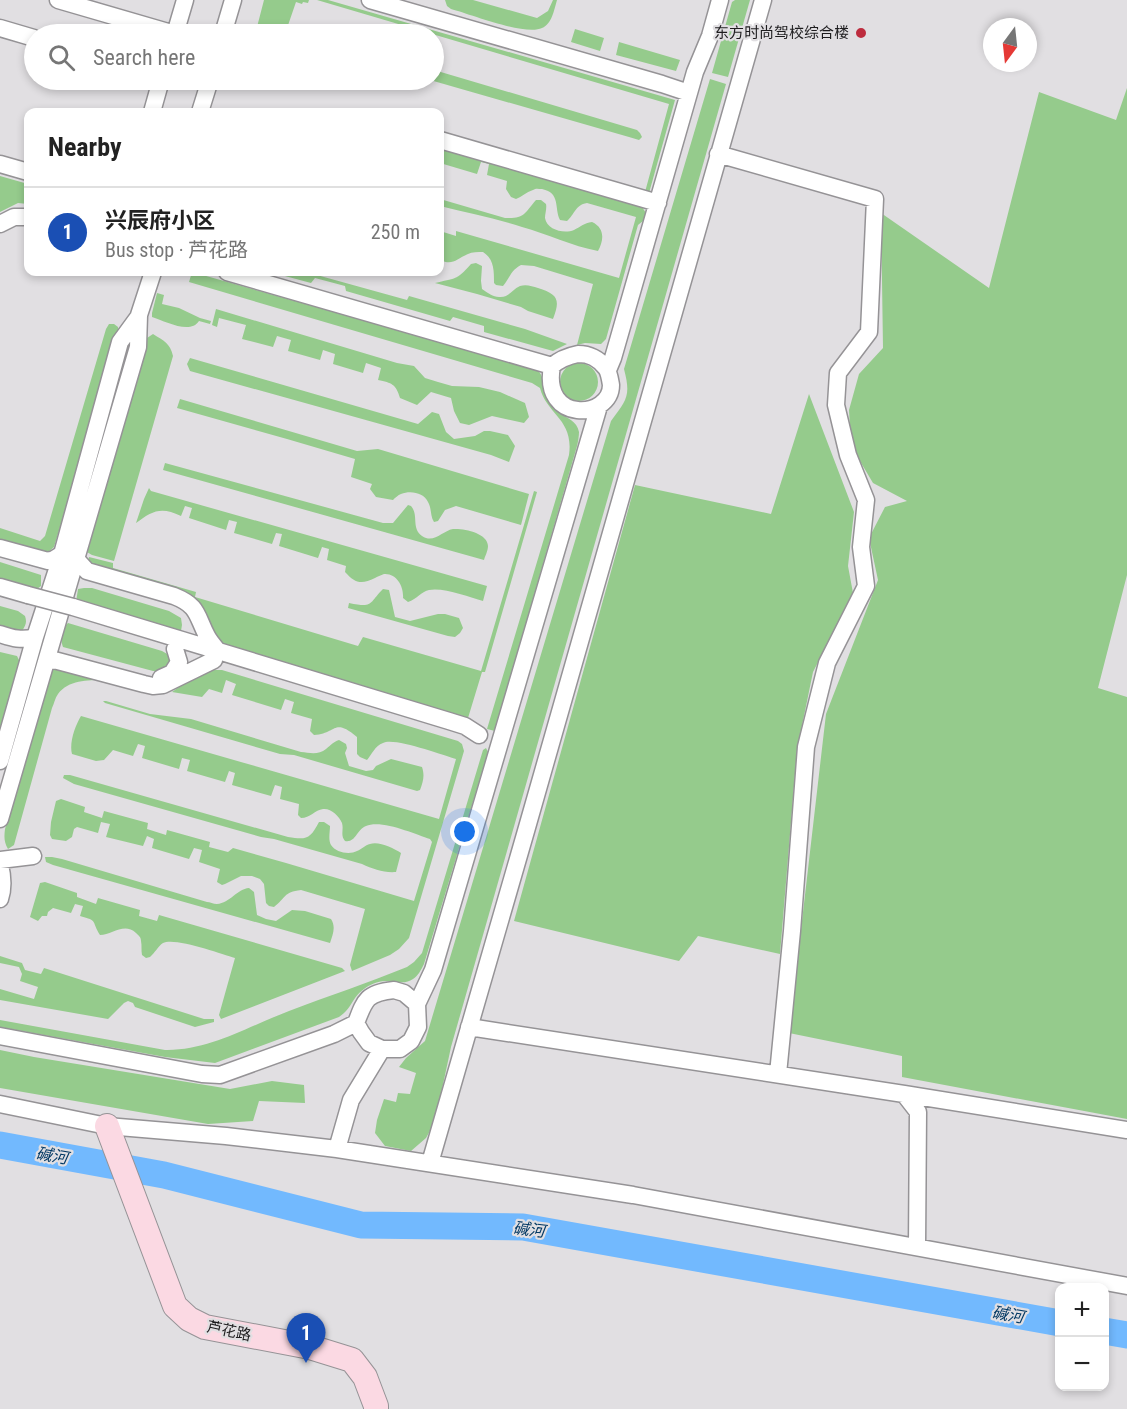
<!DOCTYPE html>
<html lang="en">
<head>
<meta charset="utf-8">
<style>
  body { margin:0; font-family:"Roboto Condensed","Noto Sans SC",sans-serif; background:#f2f2f2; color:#222 }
  .controls { position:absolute; right:18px; bottom:18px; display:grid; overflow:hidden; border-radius:12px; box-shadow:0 3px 9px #0003 }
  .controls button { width:54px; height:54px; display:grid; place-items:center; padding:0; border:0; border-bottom:2px solid #e0e0e0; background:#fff; color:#222; font:30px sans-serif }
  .compass { position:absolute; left:983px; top:18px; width:54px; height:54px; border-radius:50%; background:#fff; box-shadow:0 3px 9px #0003; rotate:195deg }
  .you { position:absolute; left:465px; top:832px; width:21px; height:21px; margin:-15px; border:4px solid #fff; border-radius:50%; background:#1a73e8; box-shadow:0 0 0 9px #1a73e833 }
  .badge { display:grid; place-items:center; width:39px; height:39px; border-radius:50%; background:#bd2c3e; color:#fff; font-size:20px; font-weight:700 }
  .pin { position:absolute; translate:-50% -50px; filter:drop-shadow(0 2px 3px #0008) }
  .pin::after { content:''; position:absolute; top:32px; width:21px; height:18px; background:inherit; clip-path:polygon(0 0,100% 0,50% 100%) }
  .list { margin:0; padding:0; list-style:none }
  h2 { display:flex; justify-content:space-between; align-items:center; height:78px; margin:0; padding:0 24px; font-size:26px }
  h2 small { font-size:20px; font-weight:400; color:#767676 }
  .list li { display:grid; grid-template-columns:39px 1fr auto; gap:18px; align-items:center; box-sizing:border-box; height:90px; padding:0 24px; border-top:2px solid #e0e0e0 }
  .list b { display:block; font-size:22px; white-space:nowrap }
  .list p { margin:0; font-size:20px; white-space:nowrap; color:#767676 }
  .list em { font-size:20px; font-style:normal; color:#767676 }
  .icon { flex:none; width:33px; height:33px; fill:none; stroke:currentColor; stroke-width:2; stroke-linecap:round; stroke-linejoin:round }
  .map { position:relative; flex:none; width:1127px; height:1409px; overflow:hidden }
  .search { position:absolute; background:#fff; box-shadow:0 3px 9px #0003; left:24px; top:24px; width:420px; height:66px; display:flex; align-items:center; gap:15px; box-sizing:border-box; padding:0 21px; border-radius:33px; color:#767676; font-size:22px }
  .panel { position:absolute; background:#fff; box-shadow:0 3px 9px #0003; left:24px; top:108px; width:420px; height:168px; border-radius:12px }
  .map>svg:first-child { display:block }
</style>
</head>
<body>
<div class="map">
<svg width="1127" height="1409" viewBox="0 0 1127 1409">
  <rect width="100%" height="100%" fill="#e1dfe2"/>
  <path fill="#95cb8c" d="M264,0H309L308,3L303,2L302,4L296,2L285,34H280L257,27Z
    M317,0H328L675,100L649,193L645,192L669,104Z
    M445,0H473L537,18L548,11L553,0H557C554,10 552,24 542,28C525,36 470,14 451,9L447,6Z
    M735,0H750L728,77L712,73L732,2Z
    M575,29L604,38L600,51L571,42Z
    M619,42L680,60L676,71L616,55Z
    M434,70L637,130L640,133L642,137L639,140L629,137L430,80H434Z
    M710,79L726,84L451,1047L435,1122L426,1138L411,1151L385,1146L375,1133L377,1120L384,1099L396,1102L398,1093L410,1094L416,1073L399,1067L406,1058L425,1041L611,421C627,399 631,396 624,369Z
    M1127,88V575L1098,688L1127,697V1119L902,1077V1056L789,1033L826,714L878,580L869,538L885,507L907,501L873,483L851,446L849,410L859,374L883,348L881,213L989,288L1039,92L1116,120Z
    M440,147L642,207L646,213L643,221L638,225L606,339L601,344L585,343L577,345L593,284L534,266L521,265C510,271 510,278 503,286L496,285L494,283C494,270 494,259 483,252C478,252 472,252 468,254C456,259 453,266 440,260V231L456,236V231L619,278L636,217L587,203C575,205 575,214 567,221L560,220C554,208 561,193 542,189C538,189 536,188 533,190C526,192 522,197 516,199L511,197L506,189L507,181L487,175L489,164L481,162L477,174L440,163L443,152L440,151Z
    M0,176L28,184V204L18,203L0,212Z
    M440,199L505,218C524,219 524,214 536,200H541L546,204C547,208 545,214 545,218C547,230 564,234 574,230C580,227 584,223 592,222C605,228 604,240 598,251C572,246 547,234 522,227C495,218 467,213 440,206Z
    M476,263L482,266L481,281L482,289C488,293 493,297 499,297C509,298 511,290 520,286C526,284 532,286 538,288C557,294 561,299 553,319L528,311L521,307L477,294L435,283C455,278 456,281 471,264Z
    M192,272L536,369C545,375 542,385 545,394C548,401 553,410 559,413C567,418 577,421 579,432C579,436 578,442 577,446L495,731L487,729L569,455C574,419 547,415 540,388L532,383L189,282Z
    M270,272H306L407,300L409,296L525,329L567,344L553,351L484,332V326L453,317L450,321L346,291L345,286L315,278L311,283Z
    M157,293L164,295L162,304L179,308L200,318L211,321L210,324L199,321C190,335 165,321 152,317V313Z
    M216,309L397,363L414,366L425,378L438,382L452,386L479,387L500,392L525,403L529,417L524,423L492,416L469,425L460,423L454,411L451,398L431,392L417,405L400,398C396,384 392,383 378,380L381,368L366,363L363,373L333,364L335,354L323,350L320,360L288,351L291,340L277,336L273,347L242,339L246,325L219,318L217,327L212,325Z
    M109,324H114L118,327V335L54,547L46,554L0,540V528L40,541L45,536L106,329Z
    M153,334C164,341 170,343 173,356L114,561L92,555L85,551L147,338Z
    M190,358L418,424L432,412L439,414L446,432L454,439L475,436L484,431H490L508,435L515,446L509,462L491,455L190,371L187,364Z
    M560 382a19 19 0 1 1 38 0a19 19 0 1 1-38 0Z
    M809,394L854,512L848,566L853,593L813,672L797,750L780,954L698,936L679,961L514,921L635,485L771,514Z
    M180,399L357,451L378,449L529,494L521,525L456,506L445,510L438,521L434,522C430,516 432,509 428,502C424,493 411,490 401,494C398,495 395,498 393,500L376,497L370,489L372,484L351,477L355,459L287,439L177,408Z
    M165,463L383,523H393L408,505L411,506C419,515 411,528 422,536C434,544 442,531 453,529C463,528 488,533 488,546C488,551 485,556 484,560L163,470Z
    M149,488L151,491L487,586L483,601C469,597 443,587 429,590C422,591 417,599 408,602L403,598C404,587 397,573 384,574C381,575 377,577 375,578C361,585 355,583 345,572L346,566L327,560L329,549L322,547L318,558L279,546L282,534L276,533L272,544L234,533L237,522L229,520L226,530L189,518L192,508L185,506L181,516C161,506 152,511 136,523L144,499Z
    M534,491L537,492L485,672H482L468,718L228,647L219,641L203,609L194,597L98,568L88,562L89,557L113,563V568L196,592L195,597L358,646L363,637L481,671Z
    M0,562L41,575V586L37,589L0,580Z
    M84,588H92L169,611L181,618L182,625L181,631L175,632L76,602L78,589Z
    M383,589L389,590L395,617L410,621L438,614H445L459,618L463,628L460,633L455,637L448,636L348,608L349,603C374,608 368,604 383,589Z
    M0,606L18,611L25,616C27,622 26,625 22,631L0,628Z
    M68,623L162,651L169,655L170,665L161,671H153L63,647C60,639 61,629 68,623Z
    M0,652L17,656L21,664L0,734Z
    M53,669H59L103,680C88,680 68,680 58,694C55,698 54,704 52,708L14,845L8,849C4,842 4,837 5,829L50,675Z
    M213,670H222L458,741L462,744L464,751L409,938L399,949L390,955L352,971L350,965L365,909L301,890C283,892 286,898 274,907L269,906L266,903L264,884L260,879L252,876H241L225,884L222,885L217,882L220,869L199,862L202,850L194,848L189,859L152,848L154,839L147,836L143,846L106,837L110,824L101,822L98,833L77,827L74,829L72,837L66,841L52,839L50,835L51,822L56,801L61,799L85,807L84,812L102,818L104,811L148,823L147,829L166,835L167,830L210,842L209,847L228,852L233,848L286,863L414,901L432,842L430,839C415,834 381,819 366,826C356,830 356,843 345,841C340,835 344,830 342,823C339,816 331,808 323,809C315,810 310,818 301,818L298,815L299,804L280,799L282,787L275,785L271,796L232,785L235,773L229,771L225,782L187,771L190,760L182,758L179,769L142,758L145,746L138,744L133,756L113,750L104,760L96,761L72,754C69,743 75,726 81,716L439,819L456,759C442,755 394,737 383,743C375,746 372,754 367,760L360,757L357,754V737C333,717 337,734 314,735L310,731L312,719L291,713L294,702L285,699L281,710L232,695L236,684L226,680L222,693L209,689L202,697L172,692C184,683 199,675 213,670Z
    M103,701H106L150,714L191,719L301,752C310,753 319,755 326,749C331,745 333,742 339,740L346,744L347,748L345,753L349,766L366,771L373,770L376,766L391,759L422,767C425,776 423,782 420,790L417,791L294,755L280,754L105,703Z
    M486,748L488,752L424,964C421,970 418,976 413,979C405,985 395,981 385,981C378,981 369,985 364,989C351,998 353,1008 339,1017L215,1063L165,1057L0,1027V1020L165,1050C209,1051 249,1026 289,1011C328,996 368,983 407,967L414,962L422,953L483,750Z
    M64,775H70L288,837C307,840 310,839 319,822H324L330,826C330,832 328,840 331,845C336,853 350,855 357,851C362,849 365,845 370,844C379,841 393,848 401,853L396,872C384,873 373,869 362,864L274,839L261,837L74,784L63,778Z
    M45,857H52L62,859L207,902C210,902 213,904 217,904C230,903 237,889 249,888L254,892L257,915L266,919L276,921L292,910L305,911L331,919C336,927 333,934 330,943L53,865L46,862Z
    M45,882L77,893V897L96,904L98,898L140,910L139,916L157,921L159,915L342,968L345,971L221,1019L219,1015L235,958C221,954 175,937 163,943C158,946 155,953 150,957L146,958L142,955C141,950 142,946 141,941C141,937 139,936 136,933C124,922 112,935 100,935C91,921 99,921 80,916L83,906L75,904L71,913L53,908L48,912L47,916H42L38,921L30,917L40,883Z
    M0,956L22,963L25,970L41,974L44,968L204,1019H214V1022L195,1027L135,1007L133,1003L128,1001L124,1003L108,1019L0,1000V989L34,999L38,987L20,981L22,974L19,967L0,963Z
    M0,1050L34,1057L230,1089L272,1081L304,1085L305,1103L259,1101L253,1121L208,1124L0,1088Z"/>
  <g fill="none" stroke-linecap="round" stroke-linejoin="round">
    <path stroke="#72b9fe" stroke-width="27" d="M0,1145L164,1175L361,1225L523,1227L1060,1323
      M1104,1331L1127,1335"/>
    <defs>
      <path id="street" d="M58,0L175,34
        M370,0L662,84L689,93L613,358L608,370
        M0,28L34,38
        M175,34L185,0
        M223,34L233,0
        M689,93L695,72L710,36L720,0
        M152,112L161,80
        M200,112L210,80
        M440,140L658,203
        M718,154L875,199L869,332L838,373L836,405L848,455L866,500L861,547L866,586L827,663L806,747L792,931L778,1074
        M0,164L28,172
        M0,224L14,217H28
        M227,272L552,366
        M578,354C590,354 598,358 606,368C609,372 610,379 611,385C611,419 541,424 552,366C560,359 568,356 578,354Z
        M0,548L48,561L54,559L62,554
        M76,559L87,571L174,596C199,606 196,615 207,636C210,642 215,647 219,652
        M0,587L28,595
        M73,607L449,721L465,726L479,735
        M0,634C12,638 22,641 35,637
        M46,662L54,660L144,684L153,686L163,685L214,660
        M161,678L172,673L179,662L175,649
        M0,761L35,637L62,554L120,342L139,316
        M0,819L138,347L139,315L153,272
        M0,860L33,856
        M0,865C3,877 4,887 0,899
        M394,990L404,993L417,1004L418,1027L411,1041L400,1049H382L369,1043L361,1032L356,1023C365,999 367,993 394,990Z
        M417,1004L433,970L599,406
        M469,1027L904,1094L918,1112L917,1247
        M0,1036L202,1074L220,1075L334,1034L356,1023
        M904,1094L1127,1130
        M0,1104L107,1126L226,1136L337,1149L633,1195L1127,1286
        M337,1149L351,1100L382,1049
        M430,1163L526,831L763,0"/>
      <path id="secondary" d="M107,1126L175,1306L189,1319L205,1327L310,1347L352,1360L365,1377L376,1406V1409"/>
    </defs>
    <use href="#street" stroke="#959396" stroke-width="19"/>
    <use href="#secondary" stroke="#959396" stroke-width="26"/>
    <use href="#street" stroke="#fff" stroke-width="16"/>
    <use href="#secondary" stroke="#fbd9e3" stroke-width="24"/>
    <defs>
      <path id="street-bridge" d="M28,595L73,607"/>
    </defs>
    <use href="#street-bridge" stroke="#959396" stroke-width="19" stroke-linecap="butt"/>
    <use href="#street-bridge" stroke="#fff" stroke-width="16"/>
  </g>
  <circle fill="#bd2c3e" stroke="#e1dfe2" stroke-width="2" cx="861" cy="33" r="6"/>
  <g text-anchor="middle" stroke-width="4.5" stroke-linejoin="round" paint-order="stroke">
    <g font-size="15" fill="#1d1c1e" stroke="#e1dfe2" text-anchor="end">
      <text x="849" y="38">东方时尚驾校综合楼</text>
    </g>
    <g font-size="15" fill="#1d1c1e" stroke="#e1dfe2">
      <text transform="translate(229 1331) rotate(12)" y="5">芦花路</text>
    </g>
    <g font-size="16" font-style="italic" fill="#033964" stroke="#e1dfe2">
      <text transform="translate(52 1155) rotate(10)" y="6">碱河</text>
      <text transform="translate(529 1229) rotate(7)" y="6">碱河</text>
      <text transform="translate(1008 1314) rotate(10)" y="6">碱河</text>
    </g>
  </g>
</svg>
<div class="controls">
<button>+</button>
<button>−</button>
</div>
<svg class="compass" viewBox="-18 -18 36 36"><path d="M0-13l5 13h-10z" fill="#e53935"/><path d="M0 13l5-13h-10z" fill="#767676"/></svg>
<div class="you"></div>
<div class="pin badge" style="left:306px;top:1363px;background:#1a4fb4">1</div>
<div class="search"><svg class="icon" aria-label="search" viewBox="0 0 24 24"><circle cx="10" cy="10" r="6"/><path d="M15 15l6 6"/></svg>Search here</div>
<section class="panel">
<h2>Nearby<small></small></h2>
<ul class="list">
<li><span class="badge" style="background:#1a4fb4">1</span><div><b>兴辰府小区</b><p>Bus stop · 芦花路</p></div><em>250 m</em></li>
</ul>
</section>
</div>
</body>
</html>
